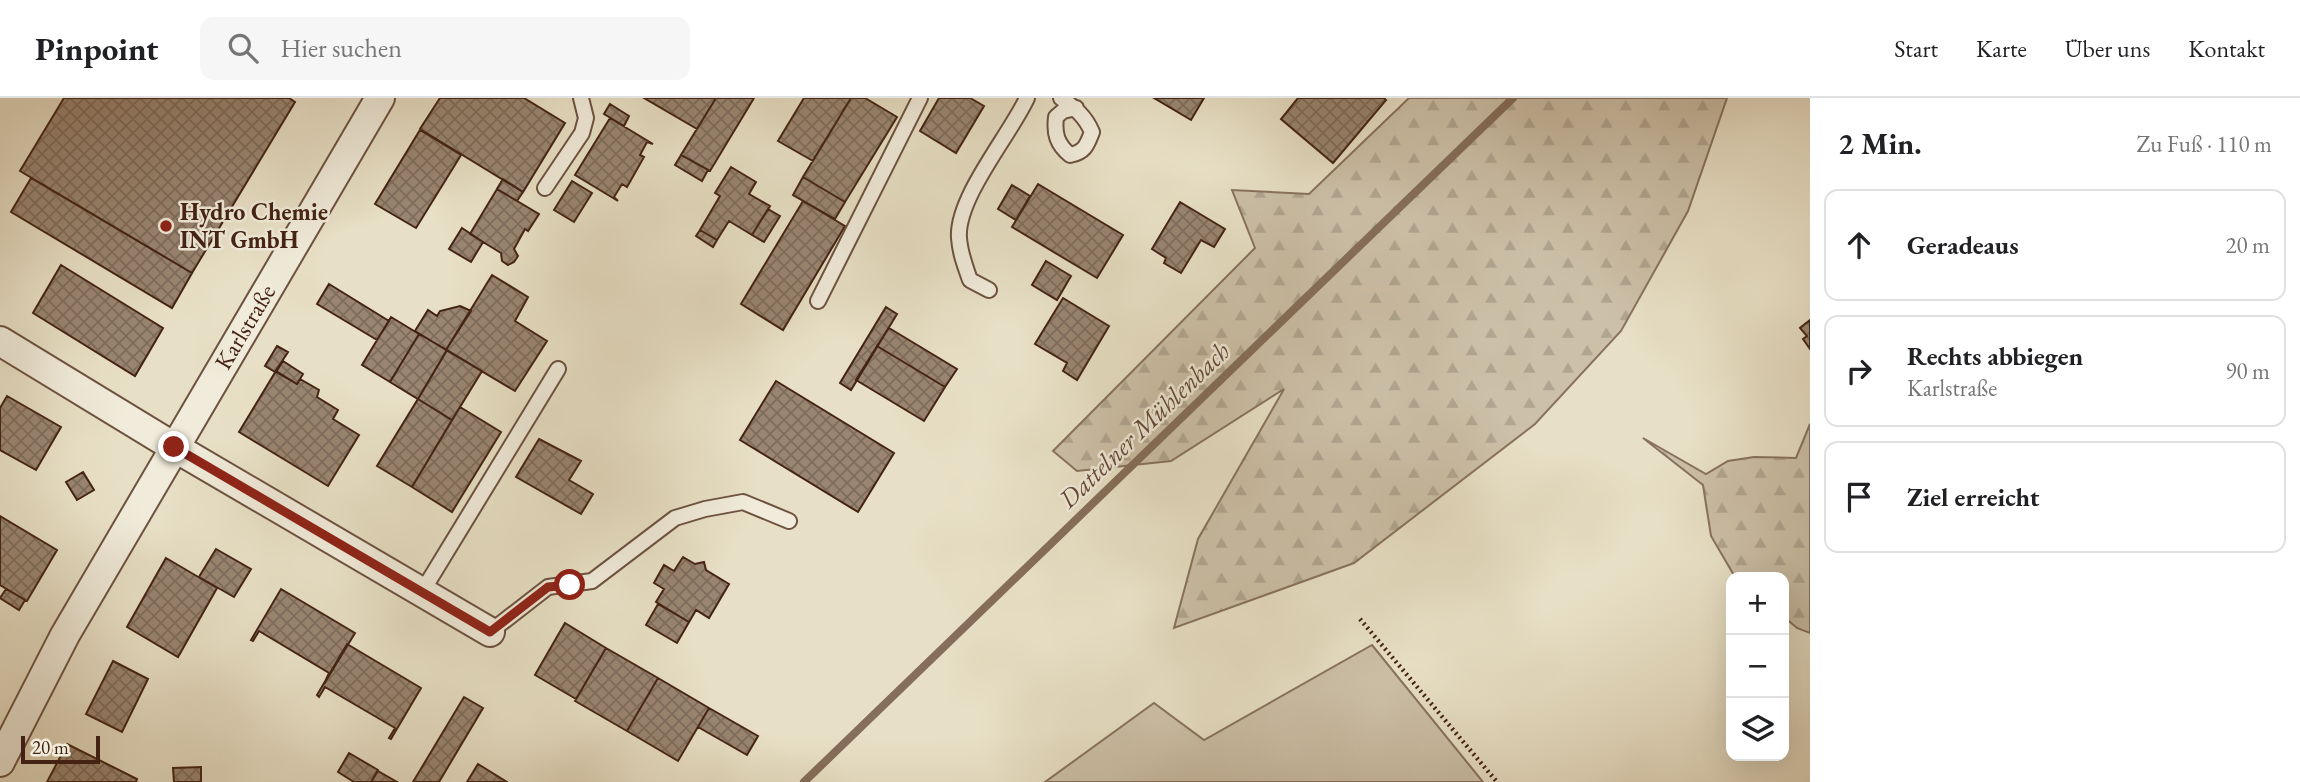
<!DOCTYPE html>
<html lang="de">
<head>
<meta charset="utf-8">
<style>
  body { margin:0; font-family:"EB Garamond",serif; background:#f6f6f6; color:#202124 }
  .controls { position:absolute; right:21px; bottom:21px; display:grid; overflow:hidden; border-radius:14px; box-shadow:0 7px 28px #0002 }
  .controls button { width:63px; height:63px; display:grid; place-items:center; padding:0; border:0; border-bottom:2px solid #e0e0e0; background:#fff; color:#202124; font:35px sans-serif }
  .scale { position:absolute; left:21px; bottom:18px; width:79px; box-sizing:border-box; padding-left:7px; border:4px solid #442314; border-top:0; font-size:19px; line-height:24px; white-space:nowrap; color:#442314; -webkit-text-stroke:5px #f0ebda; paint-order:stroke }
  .stop { position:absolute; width:21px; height:21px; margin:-16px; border:5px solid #8f2418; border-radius:50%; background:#fff }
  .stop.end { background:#8f2418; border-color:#fff; box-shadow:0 2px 7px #0008 }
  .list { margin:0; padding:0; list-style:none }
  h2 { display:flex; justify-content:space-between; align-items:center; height:91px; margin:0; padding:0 28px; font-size:30px }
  h2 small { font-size:23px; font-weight:400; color:#757577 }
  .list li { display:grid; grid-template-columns:46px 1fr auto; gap:21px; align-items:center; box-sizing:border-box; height:112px; margin:0 14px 14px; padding:0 14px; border:2px solid #e0e0e0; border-radius:14px }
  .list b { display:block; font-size:26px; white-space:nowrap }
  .list p { margin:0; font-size:23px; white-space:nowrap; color:#757577 }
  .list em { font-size:23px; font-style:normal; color:#757577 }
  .icon { flex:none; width:38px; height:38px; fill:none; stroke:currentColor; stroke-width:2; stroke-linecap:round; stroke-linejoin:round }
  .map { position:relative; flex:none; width:1810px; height:684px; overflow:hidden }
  header { display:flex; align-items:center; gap:42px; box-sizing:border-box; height:98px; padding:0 35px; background:#fff; border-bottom:2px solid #e0e0e0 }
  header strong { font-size:33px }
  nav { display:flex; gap:38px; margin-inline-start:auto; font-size:24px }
  .search { width:490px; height:63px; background:#f6f6f6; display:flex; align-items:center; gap:18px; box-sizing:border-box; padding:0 24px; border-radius:14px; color:#757577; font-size:26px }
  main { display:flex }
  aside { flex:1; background:#fff }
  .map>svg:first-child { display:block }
</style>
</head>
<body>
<header>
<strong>Pinpoint</strong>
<div class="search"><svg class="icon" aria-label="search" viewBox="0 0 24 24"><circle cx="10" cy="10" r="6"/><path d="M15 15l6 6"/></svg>Hier suchen</div>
<nav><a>Start</a><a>Karte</a><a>Über uns</a><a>Kontakt</a></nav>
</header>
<main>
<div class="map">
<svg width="1810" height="684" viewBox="0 0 1810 684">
  <defs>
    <pattern id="forest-firs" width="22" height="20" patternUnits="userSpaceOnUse" patternTransform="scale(1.75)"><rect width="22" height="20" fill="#ccc0a8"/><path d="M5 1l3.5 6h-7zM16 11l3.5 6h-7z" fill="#b0a590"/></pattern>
    <pattern id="building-cross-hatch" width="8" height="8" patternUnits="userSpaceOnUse" patternTransform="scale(1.75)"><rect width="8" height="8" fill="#998571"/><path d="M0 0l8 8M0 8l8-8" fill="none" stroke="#7e6c5c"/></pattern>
  </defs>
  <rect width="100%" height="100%" fill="#e8e0c6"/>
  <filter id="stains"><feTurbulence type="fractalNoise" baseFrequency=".00286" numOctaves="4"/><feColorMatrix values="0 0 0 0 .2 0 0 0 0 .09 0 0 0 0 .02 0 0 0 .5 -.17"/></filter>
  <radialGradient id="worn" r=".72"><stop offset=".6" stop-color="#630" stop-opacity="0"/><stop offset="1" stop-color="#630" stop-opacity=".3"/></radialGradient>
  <path fill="#ccc0a8" stroke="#88725e" stroke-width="2" d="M1372,547L1483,684H1045L1154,605L1204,642Z"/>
  <path fill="url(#forest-firs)" stroke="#88725e" stroke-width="2" d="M1409,0H1727L1688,113L1621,233L1535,326L1354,465L1174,530L1198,441L1284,291L1171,363L1077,373L1053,353L1255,150L1232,92L1309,96Z
    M1810,326V535L1797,530L1784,519V479H1735L1711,438L1703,387L1643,340L1706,376L1728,363L1754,359L1796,360Z"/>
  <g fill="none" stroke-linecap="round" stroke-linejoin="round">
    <path stroke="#856e5a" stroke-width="8" d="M804,684L1513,0"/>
  </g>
  <path fill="url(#building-cross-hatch)" stroke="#442314" stroke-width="2" d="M64,0H289L295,4L192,175L20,73Z
    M440,0H524L565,25L523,94L420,31Z
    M644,0H716L697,31Z
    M716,0H754L710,73L681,57Z
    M804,0H851L813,63L778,43Z
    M851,0H865L897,19L845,104L803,79Z
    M939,0H970L984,8L956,55L920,33Z
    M1154,0H1204L1191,22Z
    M1298,0H1384L1386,2L1333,65L1281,21Z
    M610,6L629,18L624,28L604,16Z
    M610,20L653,46L647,44L640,57L644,59L627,89L622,86L614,99L618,103L575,77Z
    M420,32L461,57L416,130L375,106Z
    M681,57L708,72L702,83L675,67Z
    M731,69L756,84L749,96L770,108L752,137L729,123L717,142L700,132L720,98L715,95Z
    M803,79L845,104L835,121L793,97Z
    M31,80L192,175L172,210L11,114Z
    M503,81L523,94L517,103L497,91Z
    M572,83L592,95L574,124L554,112Z
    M1038,86L1123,137L1097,180L1012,129Z
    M1012,87L1030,98L1016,122L998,111Z
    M497,91L539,116L528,133L525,131L514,151L518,158L514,164L508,167L502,163L501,155L470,136Z
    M803,103L845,128L783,232L741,206Z
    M1180,104L1225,131L1214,149L1201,142L1181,175L1164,165L1166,160L1152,151Z
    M768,111L780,118L764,144L752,137Z
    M462,130L483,144L471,164L449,151Z
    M700,132L717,142L713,149L696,138Z
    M1046,163L1071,178L1057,202L1032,187Z
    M61,167L163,230L135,278L33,215Z
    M492,177L528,199L515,223L547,243L515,293L446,252Z
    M329,186L389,223L377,242L317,206Z
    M1063,200L1109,228L1077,282L1063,273L1067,265L1035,246Z
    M460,208L471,213L446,252L415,233L428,212L437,218L440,213Z
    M886,209L897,216L851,292L840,285Z
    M391,219L419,236L390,284L362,267Z
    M1810,222V251L1803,241L1807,238L1800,230Z
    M889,230L957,271L945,289L877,248Z
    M419,236L447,252L418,301L390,284Z
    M277,248L288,254L275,274L265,268Z
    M877,248L945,289L924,323L856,282Z
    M447,252L482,273L452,322L418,301Z
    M283,263L303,276L297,286L276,274Z
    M276,273L297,286L300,281L319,292L317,299L338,312L333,321L359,337L328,388L239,334Z
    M776,283L894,355L858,414L740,342Z
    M7,298L61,329L36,372L0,352V310Z
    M418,301L452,322L412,389L377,368Z
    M460,309L501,334L452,414L412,389Z
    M539,341L581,363L569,382L593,396L581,416L516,379Z
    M83,374L94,392L77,402L66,384Z
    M0,418L57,452L27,503L0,487Z
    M216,451L251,471L234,499L199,479Z
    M683,459L695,466L704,464L706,472L729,486L709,520L696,512L689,524L656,504L664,491L654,485L664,467L674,473Z
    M166,460L217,490L178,559L127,529Z
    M6,491L25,502L19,512L0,500Z
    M281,491L355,535L324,586L329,575L259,533L253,543L251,542Z
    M658,506L689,524L677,545L646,527Z
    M565,525L606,550L576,601L535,577Z
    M347,546L421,590L391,641L389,640L395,630L325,589L319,599L317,597Z
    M606,550L658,580L627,633L575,603Z
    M113,563L148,581L122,634L86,616Z
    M658,580L709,610L678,663L627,633Z
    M464,599L483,610L439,684H413Z
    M709,610L758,638L747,657L698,629Z
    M67,646L137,681L136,684H47Z
    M349,655L378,672L371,684H354L338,674Z
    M478,666L507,684H467Z
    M201,669V684H174L173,670Z
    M378,673L397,684H371Z"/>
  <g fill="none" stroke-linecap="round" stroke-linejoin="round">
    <defs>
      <path id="lane" d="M1061,0C1075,10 1085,18 1092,34C1087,47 1085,54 1070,57C1057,46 1054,36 1056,19L1063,13L1076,10
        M545,90L582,35L586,20L581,0
        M989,192L970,182C965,168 960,155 959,140C956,100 1010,37 1027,0
        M818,203L920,0
        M422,494L558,271
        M490,534L548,489L592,483L675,420L705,411L743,404L789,423"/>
      <path id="street" d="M0,243L174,349L490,534
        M0,664L65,537L380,0"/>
    </defs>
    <use href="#lane" stroke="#6d5240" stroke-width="18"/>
    <use href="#street" stroke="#6d5240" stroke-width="32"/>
    <path stroke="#442314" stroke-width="4.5" stroke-dasharray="2 3.5" stroke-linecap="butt" d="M1360,521L1497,684"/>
    <use href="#lane" stroke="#f0ebda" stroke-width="14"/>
    <use href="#street" stroke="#f0ebda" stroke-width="28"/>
  </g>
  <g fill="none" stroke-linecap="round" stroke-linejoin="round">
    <path stroke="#8f2418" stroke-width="9" d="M174,349L490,534L548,489L570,487"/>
  </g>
  <circle fill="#8f2418" stroke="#f0ebda" stroke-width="2.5" cx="166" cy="128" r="7"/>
  <g text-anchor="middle" stroke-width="5" stroke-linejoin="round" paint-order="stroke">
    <g font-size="24" font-weight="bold" fill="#442314" stroke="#f0ebda" text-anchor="start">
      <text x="180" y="122">Hydro Chemie<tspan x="180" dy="28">INT GmbH</tspan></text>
    </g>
    <g font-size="24" fill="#442314" stroke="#f0ebda">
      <text transform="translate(245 229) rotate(-59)" y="8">Karlstraße</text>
    </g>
    <g font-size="26" font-style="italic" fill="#644837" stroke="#f0ebda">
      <text transform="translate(1144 327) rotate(-44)" y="9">Dattelner Mühlenbach</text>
    </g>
  </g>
  <rect width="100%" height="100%" filter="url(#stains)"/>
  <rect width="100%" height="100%" fill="url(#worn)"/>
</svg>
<div class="controls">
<button>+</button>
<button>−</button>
<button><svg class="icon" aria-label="layers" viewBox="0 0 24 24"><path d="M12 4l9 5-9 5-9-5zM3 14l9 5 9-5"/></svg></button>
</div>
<div class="scale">20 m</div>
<div class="stop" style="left:570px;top:487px"></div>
<div class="stop end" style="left:174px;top:349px"></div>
</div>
<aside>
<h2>2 Min.<small>Zu Fuß · 110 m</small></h2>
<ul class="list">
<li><svg class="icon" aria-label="ahead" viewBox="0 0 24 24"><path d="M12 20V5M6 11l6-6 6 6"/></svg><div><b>Geradeaus</b></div><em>20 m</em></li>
<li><svg class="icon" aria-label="right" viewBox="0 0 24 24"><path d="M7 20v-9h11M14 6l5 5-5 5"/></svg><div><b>Rechts abbiegen</b><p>Karlstraße</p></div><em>90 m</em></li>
<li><svg class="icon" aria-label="arrive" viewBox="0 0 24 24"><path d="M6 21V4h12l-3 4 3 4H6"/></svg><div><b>Ziel erreicht</b></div></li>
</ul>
</aside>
</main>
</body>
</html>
